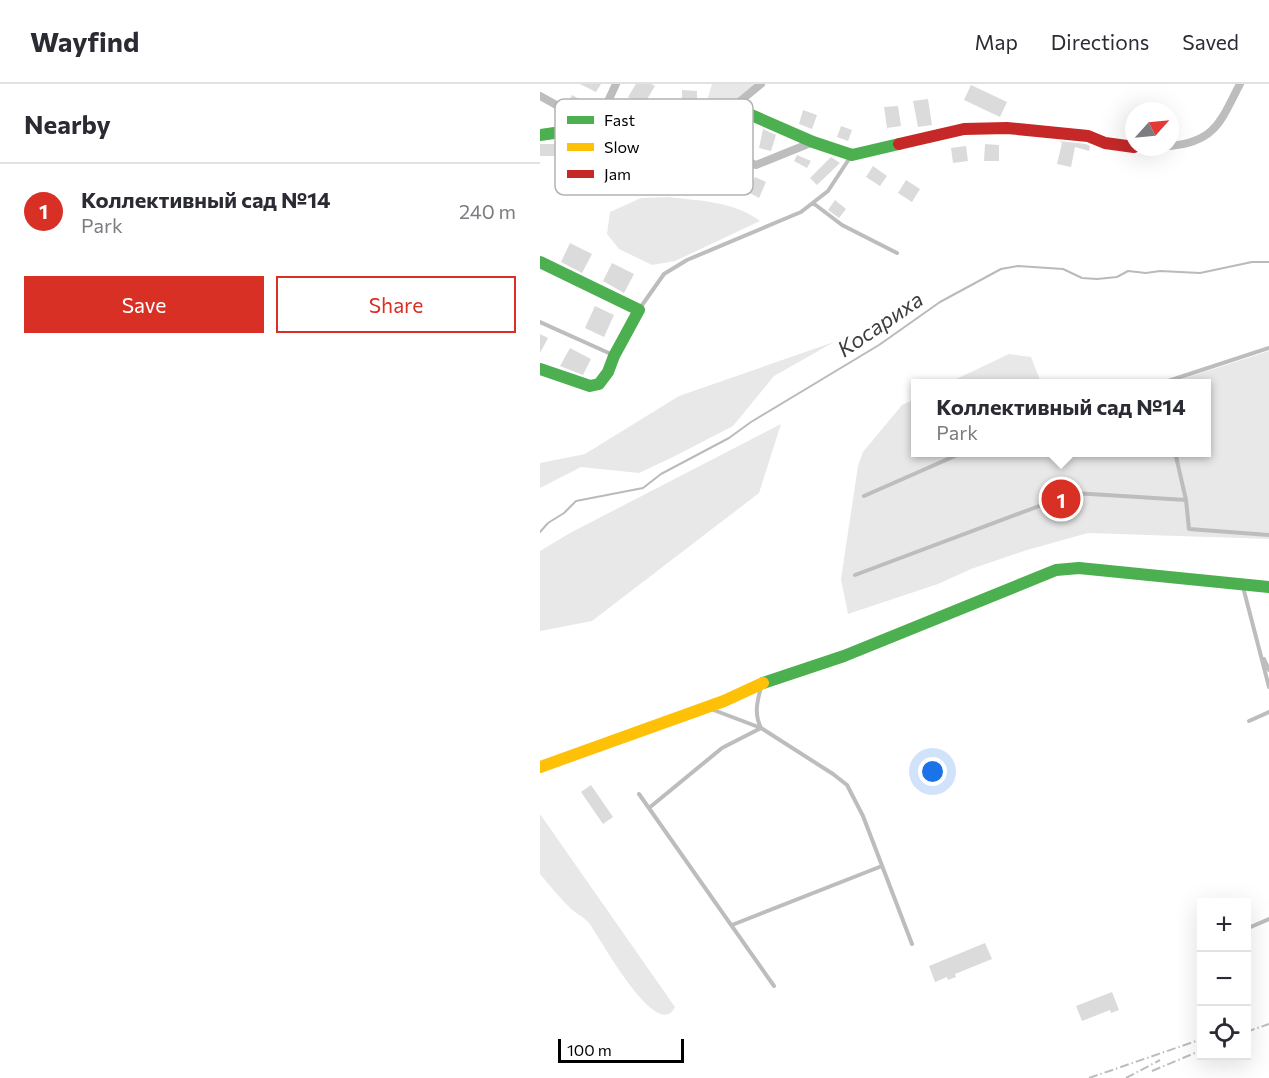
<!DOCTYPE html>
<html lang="en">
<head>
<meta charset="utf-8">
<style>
  body { margin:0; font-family:Commissioner,sans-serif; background:#f7f7f7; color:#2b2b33 }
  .controls { position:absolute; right:18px; bottom:18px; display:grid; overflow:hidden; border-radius:0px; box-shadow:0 6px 24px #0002 }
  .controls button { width:54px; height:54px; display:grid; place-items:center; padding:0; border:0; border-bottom:2px solid #e1e1e2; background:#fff; color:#2b2b33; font:30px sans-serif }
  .compass { position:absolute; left:585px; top:18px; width:54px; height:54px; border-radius:50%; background:#fff; box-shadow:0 6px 24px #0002; rotate:63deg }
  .scale { position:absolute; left:18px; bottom:15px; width:126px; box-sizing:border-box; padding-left:6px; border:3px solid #000; border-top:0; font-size:16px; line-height:21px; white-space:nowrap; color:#000; -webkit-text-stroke:4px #fff; paint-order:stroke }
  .you { position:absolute; left:393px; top:688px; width:21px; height:21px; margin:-15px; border:4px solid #fff; border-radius:50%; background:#1a73e8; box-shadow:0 0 0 9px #1a73e833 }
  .badge { display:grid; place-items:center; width:39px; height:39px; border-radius:50%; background:#d93025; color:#fff; font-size:20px; font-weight:700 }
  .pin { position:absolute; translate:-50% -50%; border:3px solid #fff; box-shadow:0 2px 6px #0006 }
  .popup { position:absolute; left:371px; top:295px; width:300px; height:78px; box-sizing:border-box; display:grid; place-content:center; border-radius:0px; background:#fff; filter:drop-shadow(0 2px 4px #0005); font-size:20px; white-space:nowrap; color:#7c7c81 }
  .popup b { font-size:22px; color:#2b2b33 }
  .popup::after { content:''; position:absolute; left:50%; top:100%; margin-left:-12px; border:12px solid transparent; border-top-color:#fff }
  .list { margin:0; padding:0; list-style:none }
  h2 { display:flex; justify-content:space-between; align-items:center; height:78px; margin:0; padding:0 24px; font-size:26px }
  h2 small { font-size:20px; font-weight:400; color:#7c7c81 }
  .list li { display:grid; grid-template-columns:39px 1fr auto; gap:18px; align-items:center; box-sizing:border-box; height:96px; padding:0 24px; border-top:2px solid #e1e1e2 }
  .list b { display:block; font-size:22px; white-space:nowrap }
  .list p { margin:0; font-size:20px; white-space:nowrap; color:#7c7c81 }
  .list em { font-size:20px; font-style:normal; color:#7c7c81 }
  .actions { display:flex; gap:12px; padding:18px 24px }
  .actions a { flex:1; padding:14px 0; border:2px solid #d93025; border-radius:0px; text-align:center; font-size:21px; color:#d93025 }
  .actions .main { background:#d93025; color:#fff }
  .icon { flex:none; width:33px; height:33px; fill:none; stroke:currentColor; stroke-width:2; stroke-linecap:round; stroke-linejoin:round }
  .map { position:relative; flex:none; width:729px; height:994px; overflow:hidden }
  header { display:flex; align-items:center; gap:36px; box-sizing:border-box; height:84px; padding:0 30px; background:#fff; border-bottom:2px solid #e1e1e2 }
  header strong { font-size:28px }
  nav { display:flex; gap:33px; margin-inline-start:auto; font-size:21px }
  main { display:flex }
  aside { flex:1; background:#fff }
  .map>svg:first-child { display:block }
</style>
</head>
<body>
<header>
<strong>Wayfind</strong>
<nav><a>Map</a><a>Directions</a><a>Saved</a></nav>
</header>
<main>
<aside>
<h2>Nearby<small></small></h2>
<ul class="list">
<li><span class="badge">1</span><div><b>Коллективный сад №14</b><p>Park</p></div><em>240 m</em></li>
</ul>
<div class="actions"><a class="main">Save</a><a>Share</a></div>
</aside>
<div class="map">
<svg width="729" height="994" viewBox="0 0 729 994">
  <rect width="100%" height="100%" fill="#fff"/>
  <path fill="#e8e8e8" d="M172,0H216L191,22L176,21L167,16Z
    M128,113C160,117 194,117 220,137L135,177L112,181L79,165L67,150L70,128L101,114Z
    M294,258L234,292L193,342L133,373L99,389L41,383L0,404V379L45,370L139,312Z
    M729,267V455L548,449L487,466L431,485L398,500L308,530L301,495L318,382L323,368L362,321L375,315L376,368H666V300L630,299Z
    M469,270L491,273L501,299H408Z
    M241,340L219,409L52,537L0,547V467L30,449Z
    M0,730L135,923C117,960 59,852 49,839C44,833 37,830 31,825C20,814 10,802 0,790Z"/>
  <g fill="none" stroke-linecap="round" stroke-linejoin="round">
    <path stroke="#bababa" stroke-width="2" d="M0,448L8,439L24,429L36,417L103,404L121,390L189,354L211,338L339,261L400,218L461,185L478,182L523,185L542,194L557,195L577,193L588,187L606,189L620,187L660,189L712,178H729"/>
  </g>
  <path fill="#dbdbdb" d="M40,0H61L56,8Z
    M96,0H111L115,2L103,22L88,13Z
    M431,1L467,18L460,33L424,16Z
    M142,6L157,7V20H142Z
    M32,11L45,18L40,27L27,20Z
    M388,15L392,41L378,43L373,17Z
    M358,22L361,42L347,44L344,23Z
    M263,26L277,31L272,45L259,40Z
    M193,38L206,42L201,57L189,52Z
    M301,42L312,46L308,57L297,53Z
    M223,45L236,51L231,67L219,64Z
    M519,57L546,60L550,62L549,67L535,63L531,83L517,80L522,59Z
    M54,59L65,63L60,77L50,73Z
    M0,60H16V72H0Z
    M445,60L459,61V77H444Z
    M105,61L118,62V71L105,70Z
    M426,62L428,77L413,79L411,64Z
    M160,65L170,69L164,84L154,80Z
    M257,71L271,77L267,84L254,77Z
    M291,73L300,79L277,101L270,94Z
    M186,80L202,88L194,105L178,96Z
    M333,82L347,92L340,102L326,93Z
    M215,93L226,98L219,114L208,108Z
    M366,96L380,105L372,118L358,109Z
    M295,116L306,125L299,134L288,126Z
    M30,159L52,170L42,189L21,178Z
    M72,179L94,190L84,209L63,197Z
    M55,222L74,231L64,253L45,244Z
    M0,250L8,254L0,269Z
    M30,264L51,275L43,291L20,282Z
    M51,701L73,733L63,740L41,708Z
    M445,859L452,875L415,890L416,893L408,896L407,893L395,898L389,882Z
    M572,908L579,926L571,929L570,926L542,937L536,922Z"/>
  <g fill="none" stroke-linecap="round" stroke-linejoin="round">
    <path stroke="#bdbdbd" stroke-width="4" d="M273,119L302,141L357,169
      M100,224L124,190L147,176L261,128L288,107L311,72
      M0,238L71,270
      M619,300L729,264
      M635,368L646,416L649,445L729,451
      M324,412L424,368
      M315,491L534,409L646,416
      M703,503L729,603
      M724,575L729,586
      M171,625L221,644L293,690L307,701L323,732L372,860
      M709,637L729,628
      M99,710L234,902
      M109,724L182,664L221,644C214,630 217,618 221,603
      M192,841L342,782
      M706,845L729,835"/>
    <path stroke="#bdbdbd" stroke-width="8" d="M0,12L56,43L76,0
      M193,23L221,0
      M153,29L162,59L216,81L273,58
      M630,62C676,58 681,36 700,0"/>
    <path stroke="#4caf50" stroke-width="12" d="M0,51L193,23L273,58L312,71L359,60
      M0,178L99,226L74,272L68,288L59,300L50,302L0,285
      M223,599L304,572L516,486L539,484L729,503"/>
    <path stroke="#ffc107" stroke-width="12" d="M0,683L184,617L223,599"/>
    <path stroke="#c62828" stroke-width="12" d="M359,60L424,45L467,44L548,52L565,59L594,63"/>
    <path stroke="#bdbdbd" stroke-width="2" stroke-dasharray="9 3 1.5 3" stroke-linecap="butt" d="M706,948L729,940
      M612,987L662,966
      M549,994L662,955
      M586,994L620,976"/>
  </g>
  <g text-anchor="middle" stroke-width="6" stroke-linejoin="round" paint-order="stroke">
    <g font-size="22" font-style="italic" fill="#3d3d3d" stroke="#fff">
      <text transform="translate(340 240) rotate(-34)" y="8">Косариха</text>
    </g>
  </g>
  <rect x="15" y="15" width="198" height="96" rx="9" fill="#fff" stroke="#b2b2b2" stroke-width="1.5"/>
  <rect x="27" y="32" width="27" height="8" fill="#4caf50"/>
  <rect x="27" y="59" width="27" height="8" fill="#ffc107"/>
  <rect x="27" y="86" width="27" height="8" fill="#c62828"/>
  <g font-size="16" fill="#000">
    <text x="64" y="42">Fast</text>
    <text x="64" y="69">Slow</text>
    <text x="64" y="96">Jam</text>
  </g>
</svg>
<div class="controls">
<button>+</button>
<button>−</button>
<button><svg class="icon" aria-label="locate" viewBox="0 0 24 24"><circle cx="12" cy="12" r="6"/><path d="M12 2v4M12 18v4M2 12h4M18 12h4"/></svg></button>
</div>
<svg class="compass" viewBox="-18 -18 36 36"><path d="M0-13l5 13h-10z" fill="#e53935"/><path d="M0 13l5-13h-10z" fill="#7c7c81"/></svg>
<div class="scale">100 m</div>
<div class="you"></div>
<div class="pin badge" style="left:521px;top:415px">1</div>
<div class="popup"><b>Коллективный сад №14</b>Park</div>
</div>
</main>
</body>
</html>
